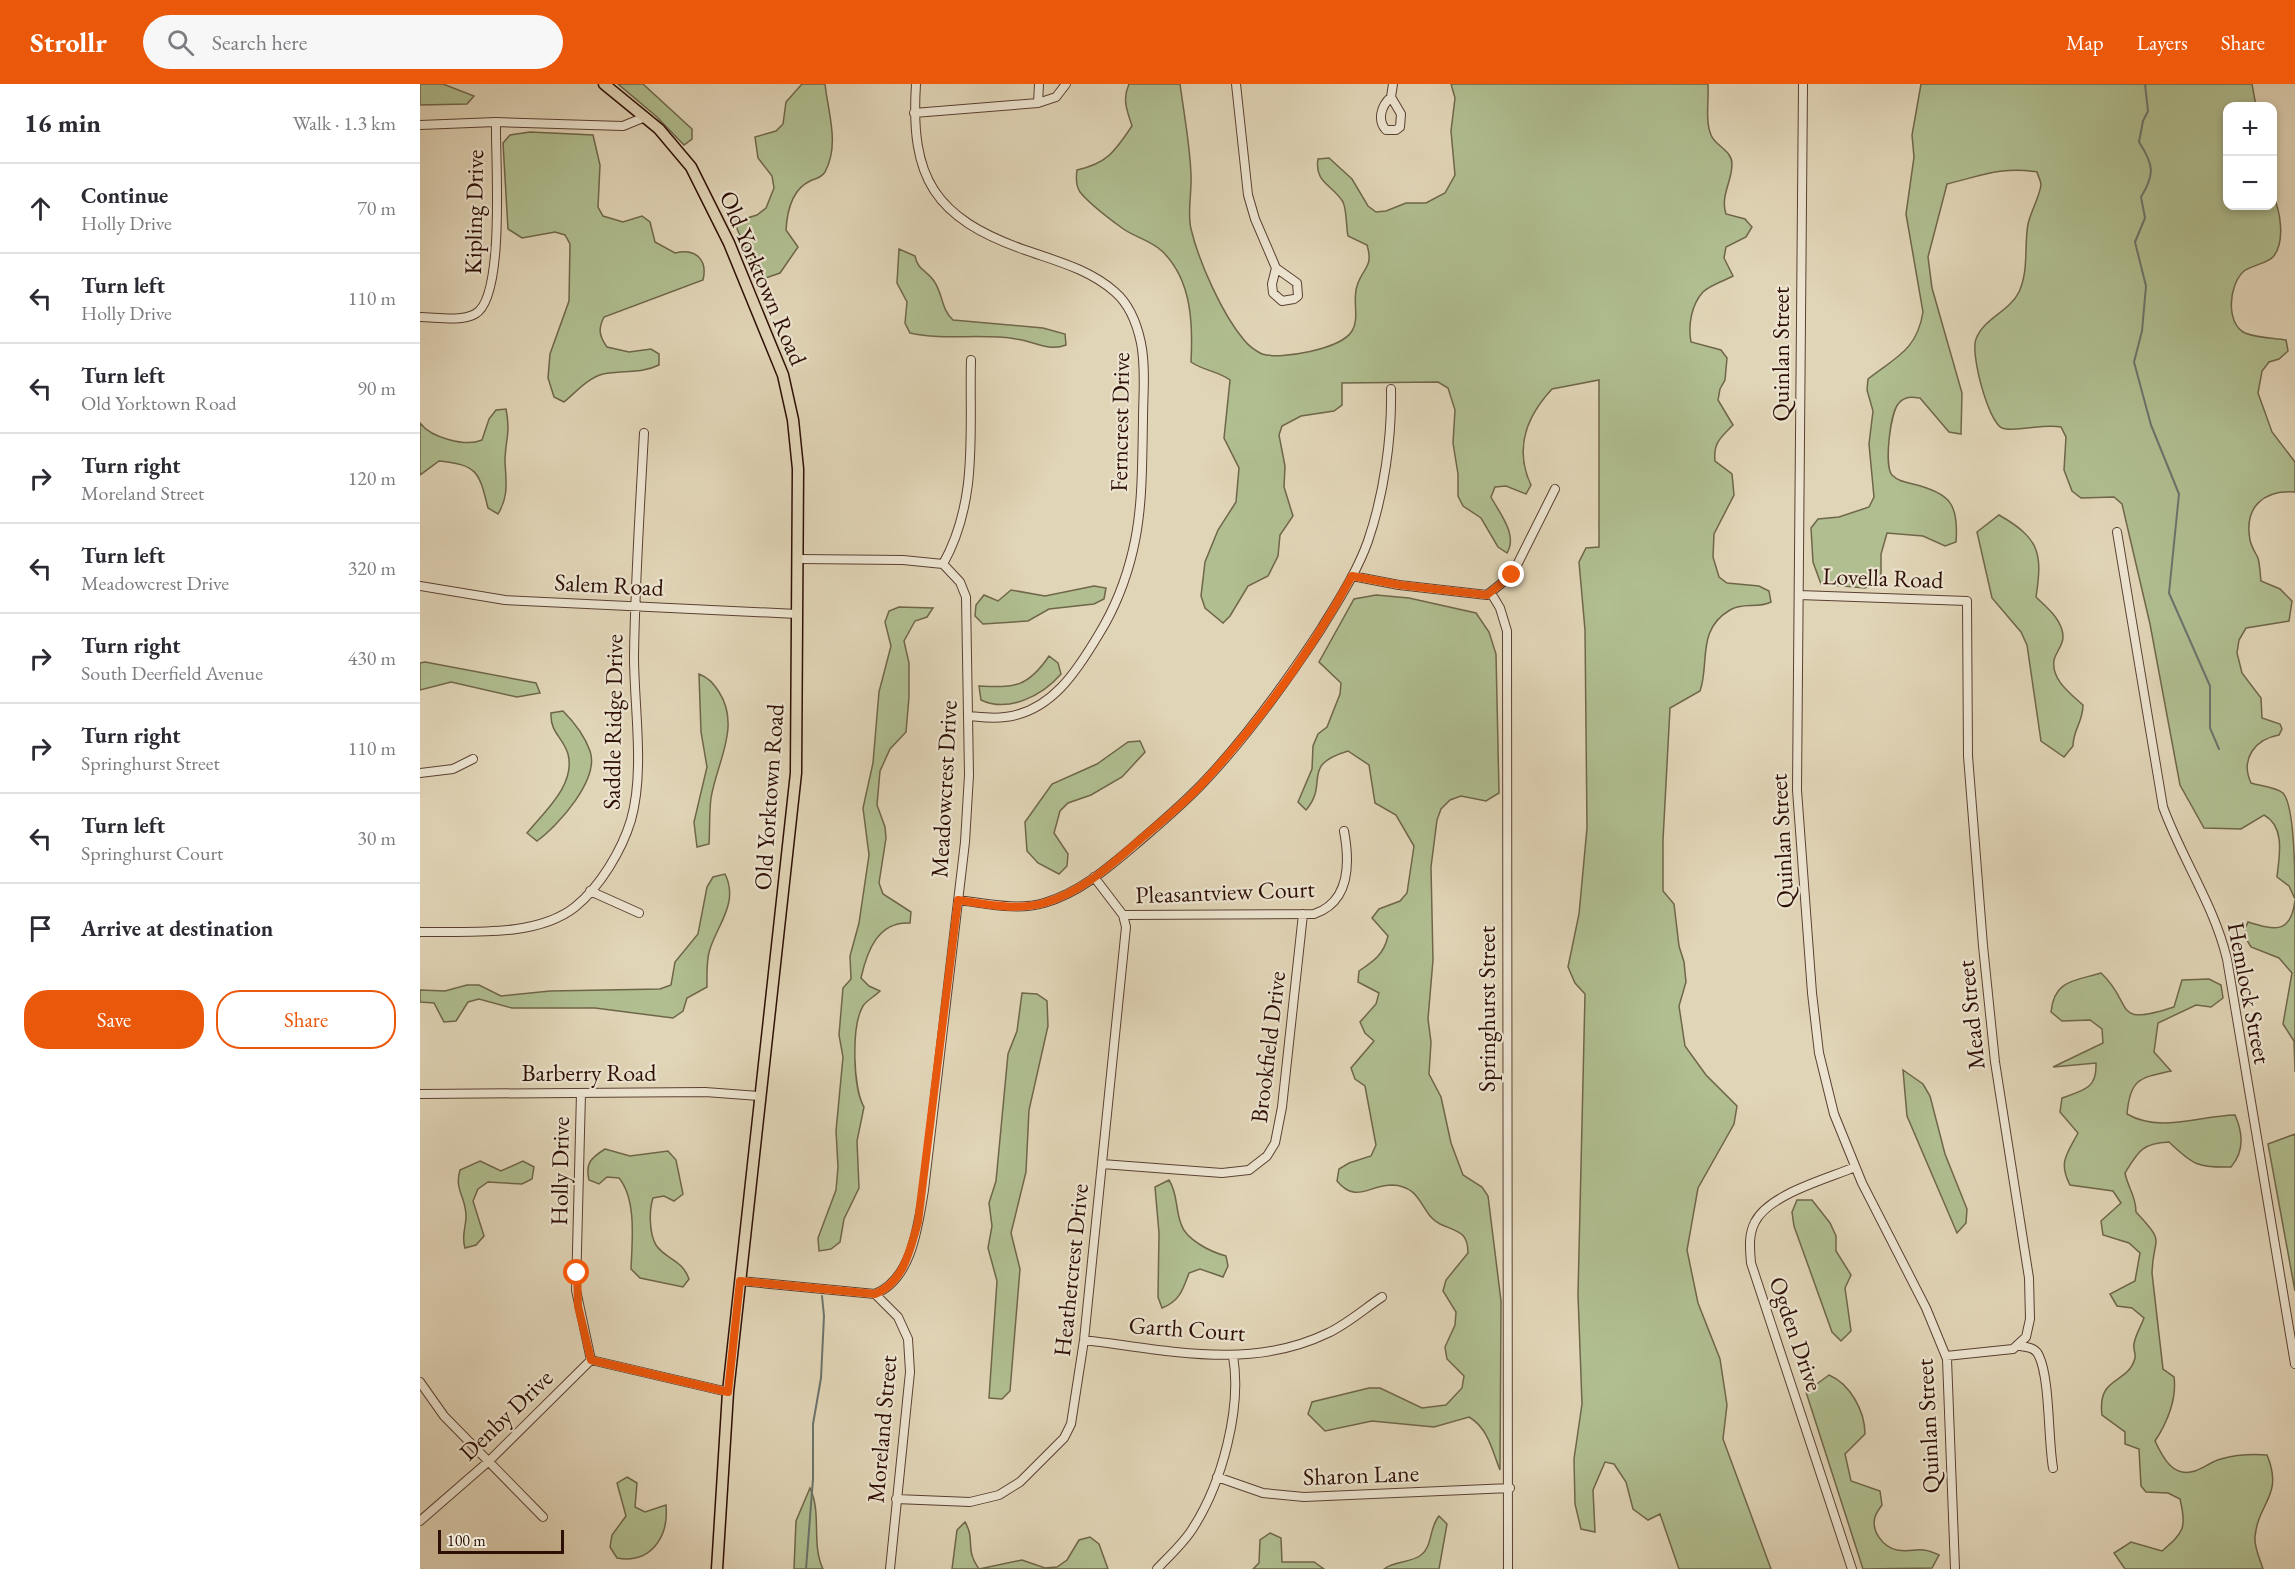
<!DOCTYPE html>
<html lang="en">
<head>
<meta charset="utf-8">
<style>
  body { margin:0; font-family:"EB Garamond",serif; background:#f7f7f7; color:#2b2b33 }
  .controls { position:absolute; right:18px; top:18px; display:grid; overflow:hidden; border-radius:12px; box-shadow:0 3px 9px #0003 }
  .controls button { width:54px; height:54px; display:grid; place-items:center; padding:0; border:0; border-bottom:2px solid #e1e1e2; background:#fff; color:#2b2b33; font:30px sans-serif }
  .scale { position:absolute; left:18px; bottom:15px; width:126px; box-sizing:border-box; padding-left:6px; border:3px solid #2e0f05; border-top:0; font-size:16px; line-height:21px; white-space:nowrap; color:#2e0f05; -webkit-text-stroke:4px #ece4d0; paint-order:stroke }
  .stop { position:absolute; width:18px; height:18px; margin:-14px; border:4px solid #ea580c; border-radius:50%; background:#fff }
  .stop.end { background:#ea580c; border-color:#fff; box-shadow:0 2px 6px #0008 }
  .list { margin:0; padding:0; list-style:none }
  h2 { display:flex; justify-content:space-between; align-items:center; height:78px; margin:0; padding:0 24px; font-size:26px }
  h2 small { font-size:20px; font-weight:400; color:#7c7c81 }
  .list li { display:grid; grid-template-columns:39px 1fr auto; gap:18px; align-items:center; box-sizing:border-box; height:90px; padding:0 24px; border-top:2px solid #e1e1e2 }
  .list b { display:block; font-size:22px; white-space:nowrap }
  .list p { margin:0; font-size:20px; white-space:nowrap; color:#7c7c81 }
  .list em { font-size:20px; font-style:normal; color:#7c7c81 }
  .actions { display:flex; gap:12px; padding:18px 24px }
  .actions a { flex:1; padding:14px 0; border:2px solid #ea580c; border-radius:24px; text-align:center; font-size:21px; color:#ea580c }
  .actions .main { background:#ea580c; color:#fff }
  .icon { flex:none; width:33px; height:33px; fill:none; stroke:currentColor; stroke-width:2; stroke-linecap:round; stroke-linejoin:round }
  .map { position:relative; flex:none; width:1875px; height:1485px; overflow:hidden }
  header { display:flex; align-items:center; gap:36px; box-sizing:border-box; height:84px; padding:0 30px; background:#ea580c; color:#fff }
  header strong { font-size:28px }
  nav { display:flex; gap:33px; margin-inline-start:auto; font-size:21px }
  .search { width:420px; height:54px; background:#f7f7f7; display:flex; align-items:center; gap:15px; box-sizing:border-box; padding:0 21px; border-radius:33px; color:#7c7c81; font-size:22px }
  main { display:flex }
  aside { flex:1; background:#fff }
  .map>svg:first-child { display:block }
</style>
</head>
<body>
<header>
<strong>Strollr</strong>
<div class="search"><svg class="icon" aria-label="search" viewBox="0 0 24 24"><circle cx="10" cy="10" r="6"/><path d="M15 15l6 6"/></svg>Search here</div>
<nav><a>Map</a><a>Layers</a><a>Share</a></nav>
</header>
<main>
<aside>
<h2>16 min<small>Walk · 1.3 km</small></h2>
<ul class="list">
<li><svg class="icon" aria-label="ahead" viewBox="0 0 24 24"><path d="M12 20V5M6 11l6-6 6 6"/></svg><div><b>Continue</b><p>Holly Drive</p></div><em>70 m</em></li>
<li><svg class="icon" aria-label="left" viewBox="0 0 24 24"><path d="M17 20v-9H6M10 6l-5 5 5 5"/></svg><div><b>Turn left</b><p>Holly Drive</p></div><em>110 m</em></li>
<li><svg class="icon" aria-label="left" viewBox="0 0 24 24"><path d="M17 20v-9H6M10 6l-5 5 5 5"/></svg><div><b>Turn left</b><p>Old Yorktown Road</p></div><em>90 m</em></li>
<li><svg class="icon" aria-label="right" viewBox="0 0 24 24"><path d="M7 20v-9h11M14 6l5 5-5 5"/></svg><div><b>Turn right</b><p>Moreland Street</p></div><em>120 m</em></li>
<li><svg class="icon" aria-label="left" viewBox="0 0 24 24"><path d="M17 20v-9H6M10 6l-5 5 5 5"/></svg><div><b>Turn left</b><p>Meadowcrest Drive</p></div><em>320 m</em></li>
<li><svg class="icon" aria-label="right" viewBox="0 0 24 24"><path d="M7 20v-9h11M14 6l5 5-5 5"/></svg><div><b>Turn right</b><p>South Deerfield Avenue</p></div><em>430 m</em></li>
<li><svg class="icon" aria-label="right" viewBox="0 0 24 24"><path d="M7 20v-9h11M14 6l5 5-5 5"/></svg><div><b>Turn right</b><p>Springhurst Street</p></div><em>110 m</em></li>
<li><svg class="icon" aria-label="left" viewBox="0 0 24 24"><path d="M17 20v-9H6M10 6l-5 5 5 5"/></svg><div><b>Turn left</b><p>Springhurst Court</p></div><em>30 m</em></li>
<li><svg class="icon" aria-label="arrive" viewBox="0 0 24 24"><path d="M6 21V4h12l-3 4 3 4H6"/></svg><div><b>Arrive at destination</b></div></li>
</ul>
<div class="actions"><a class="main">Save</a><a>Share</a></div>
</aside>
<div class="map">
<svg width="1875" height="1485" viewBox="0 0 1875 1485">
  <rect width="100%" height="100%" fill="#e1d5b7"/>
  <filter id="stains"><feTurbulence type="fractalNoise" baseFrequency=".00333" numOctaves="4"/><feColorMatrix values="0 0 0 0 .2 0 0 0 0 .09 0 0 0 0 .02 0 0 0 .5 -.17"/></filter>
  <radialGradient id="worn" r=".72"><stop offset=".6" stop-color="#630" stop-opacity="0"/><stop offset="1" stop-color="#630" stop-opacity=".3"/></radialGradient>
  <path fill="#b0be90" stroke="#6f664a" stroke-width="1.5" d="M0,0H23L54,12L47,20L0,21Z
    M198,0H223L272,45V55L264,61L237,33Z
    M382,0H405C408,29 420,60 405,88C400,95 396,94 390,97C371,106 367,128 366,146L378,163L360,189L340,196L314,138L337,131L346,124L354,104L352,92L338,74L335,53L356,47L363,40L366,18Z
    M709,0H760C764,30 770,61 771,91C772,109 767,127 771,145C779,178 802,230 824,256C828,261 836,267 842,270C861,276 921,265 932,247C940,234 932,217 937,202C942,184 954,184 947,161L928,152C926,143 927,127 923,118C913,101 894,99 898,75L909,74L932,95L948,122L956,128L966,127L986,119H1006L1025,109L1035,91L1031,47L1035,14L1031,0H1288C1289,15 1285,37 1291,51C1295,62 1312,66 1312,80C1312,98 1300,112 1306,130L1325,135L1332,143L1326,153L1306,163L1304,174L1313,192C1304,197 1290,201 1283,208C1271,221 1268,242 1271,258L1301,266L1307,274L1305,296L1300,305L1298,316L1313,341C1301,353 1293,359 1295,377L1312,390L1314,411L1294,450L1293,473L1299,493L1307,499L1339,502L1349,507L1351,518C1337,525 1323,518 1310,526C1276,546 1290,579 1280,607L1250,624L1243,756V807L1254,820L1259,862L1264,878L1266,898L1259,922L1265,962L1286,991L1317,1022L1314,1040L1278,1104L1267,1166L1278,1219L1300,1275L1307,1321L1303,1355L1351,1485H1259L1240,1430L1228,1436L1213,1425L1206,1398L1194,1380L1185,1378L1173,1406L1175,1448L1161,1445L1155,1420L1154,1375L1162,1320L1158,1211L1165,910L1155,899L1148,883L1159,830L1167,744L1165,546L1159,478L1166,464L1179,463V296L1132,305C1106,333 1094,365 1111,401L1106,410L1086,402L1075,403L1071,413C1080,430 1098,451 1087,469L1078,463L1061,434L1043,422L1038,412V390L1033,359L1035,326L1028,304L1018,298L922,299V321L914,327L881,332L862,342L859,351L865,382L864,403L873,432L860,451L858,472L848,492L828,502L810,532L803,539L785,524L781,512L785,478L798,446L816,418L819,384L804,354L810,296C798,287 784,287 771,278C773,240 772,196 742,167C730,156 714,153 702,144C691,136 668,118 660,108C656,102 656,93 657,86C688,79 695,67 712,42C707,26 702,16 709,0Z
    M1501,0H1832L1836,22H1808V122H1852L1853,111C1860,126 1866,158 1853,173C1846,180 1832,181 1824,187C1809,200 1805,239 1825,249C1837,254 1854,254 1866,256L1868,267L1859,275L1849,278L1842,287L1838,309L1852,348L1875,378V408C1843,406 1824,423 1830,456C1831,462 1835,468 1838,474C1840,481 1840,489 1841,497L1860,505L1872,517L1869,537L1826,544L1819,556L1817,569L1822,589L1841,614L1842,634L1860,640L1862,645L1859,651C1835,655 1820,675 1831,699C1840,702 1855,703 1863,709C1875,722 1875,791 1875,815L1869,802L1857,793C1859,773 1866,743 1844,731L1821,745L1784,744L1760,701L1730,540L1702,420L1694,413L1661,414L1652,407L1644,386L1646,353L1641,343C1623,339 1595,349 1582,344C1568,338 1550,268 1556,255C1564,234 1589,228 1599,208C1609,186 1604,162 1608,140C1611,127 1619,114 1621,101C1621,97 1618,92 1617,88C1583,82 1560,92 1527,100L1508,173L1512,204L1542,309L1541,350L1529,348L1500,314C1492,313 1485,312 1479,319C1470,328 1464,382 1472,391C1478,397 1485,398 1493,400C1530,409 1539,420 1536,458L1525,462L1503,452L1467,449L1461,470V491L1455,500L1445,504L1401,500L1393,478L1391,444L1398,435L1419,433L1449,423L1454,413L1449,360L1453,327L1447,306L1448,295C1476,273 1497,266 1503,228L1486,130L1494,73L1492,51Z
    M110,48L173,51L180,81L178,123L183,132L203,138L222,132L230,138L235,158L255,169C275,164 288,175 283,196L184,233C178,245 179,252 187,263L209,268L231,265L239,270V281C221,290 202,286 183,290C168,294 156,308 144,318L134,313L128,294L130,270L149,217L150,160L145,151L135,148L102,154L88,145L83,59L90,51Z
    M479,165L495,172C498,187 507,186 514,197C523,210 521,225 533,236L623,244L645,250L646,261C629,268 613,257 596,255C561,249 524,257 490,249L485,239L487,218L477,199Z
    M86,325C91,350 85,356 85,378C86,397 89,412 78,430L68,424C59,388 58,381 19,377L0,391V339C11,354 46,363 62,356L69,335L76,326Z
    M1579,431C1619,454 1623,468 1616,513C1626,523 1638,532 1642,546C1646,559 1637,565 1634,576C1631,596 1651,610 1663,621C1663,638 1653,646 1653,662L1644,673L1621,657L1607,561L1601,548L1572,514L1557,448Z
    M674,502L686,504L684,515L674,520L629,525L608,537L563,540L555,532L556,521L564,511L578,517L591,506L625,512Z
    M956,511L989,514L1056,529L1069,548L1076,570L1079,709L1066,717L1041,712L1030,716L1021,725L1017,736L1011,783L1013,876L1008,935L1011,958L1009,990L1021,1013L1031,1059L1043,1091L1062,1103L1068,1112L1081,1217L1080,1386C1072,1366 1068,1344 1049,1333L1014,1343L952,1337L905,1347L888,1330L892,1318L949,1304H960L1002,1324L1026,1321L1042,1304L1044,1292L1027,1275L1025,1263L1035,1241L1036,1228L1023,1207L1026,1196L1048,1169C1048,1147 1037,1148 1020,1140C1000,1130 1003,1102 972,1101C949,1101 936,1120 917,1097L919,1085L929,1079L951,1072L956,1061L945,1002L935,995L931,984L954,957L945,949L940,938L956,920L959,909L938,898L939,887C954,877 964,870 968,852L952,834L959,825L980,817L987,809L994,762L976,731L955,719L949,681L928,667C879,682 910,698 886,726L878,718L892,685L893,662L898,650L907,643L920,610L921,599L899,578L934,515Z
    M479,523L513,524L507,533L495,537L484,557L489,579V613L486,648L470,665L460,687L457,721L465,743L466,754L459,799L463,810L491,828L490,839C458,837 447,867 441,894L449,902L460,907C455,912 446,917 443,922C431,942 433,1005 444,1023L437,1057L439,1104L424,1135L420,1158L411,1165L399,1167L398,1154L416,1106L418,1083L416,1047L423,973L419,951L423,904L431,895L430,872L439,839L449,771L443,724L453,679L459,608L471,562L465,538L469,527Z
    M629,572L638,579L641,590C622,612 588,629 561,616L559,602C595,604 608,603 629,572Z
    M5,578L116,599L120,609L97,613L31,598L0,606V579Z
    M279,590C289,594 293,599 299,608C321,642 297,678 291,714C289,729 290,745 289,760L277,763L274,738L287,683L281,648Z
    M143,627C154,638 165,653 170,667C180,695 138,742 117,757L107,749C124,728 156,701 148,670C143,653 130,649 131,629Z
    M720,657L725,668L702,693L671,711L648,719L640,727L634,749L648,770L647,782L639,790L618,779L607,767L605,738L632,700L677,680L708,658Z
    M305,790C319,818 298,840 290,865C286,876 287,891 287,903L267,914L263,927L253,934L175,924H92L59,915L48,918L36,937L24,938L14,919L0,918V906L25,907L47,901H59L81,912L130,907L240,905L251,901L255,878L278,850L287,803L293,793Z
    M1875,816V988L1874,957L1863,940L1872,889L1859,874L1831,863L1823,850L1828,838C1854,846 1871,851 1875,816Z
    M1681,889C1715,920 1690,944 1754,923L1762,896L1789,895L1801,901L1803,914L1791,923L1776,921L1738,939L1734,968L1751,987C1719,994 1710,995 1707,1030C1740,1049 1778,1032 1815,1031C1823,1049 1824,1068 1811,1083C1778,1084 1773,1081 1749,1058C1722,1059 1718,1068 1705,1089C1708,1104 1716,1112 1716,1128C1747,1161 1733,1151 1732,1189L1743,1285L1754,1293C1757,1315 1747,1339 1735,1357C1743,1374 1753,1394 1775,1387C1784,1384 1792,1377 1801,1375C1815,1371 1832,1370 1847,1371C1864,1412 1838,1418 1835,1453C1834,1463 1840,1475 1843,1485H1705L1694,1469L1711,1458L1742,1467C1764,1448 1767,1444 1760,1415L1748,1409L1726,1408L1721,1402L1719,1365L1705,1360V1348L1682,1331C1677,1291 1708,1301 1715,1274C1716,1270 1713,1265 1714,1260C1715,1252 1721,1242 1724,1234L1712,1224L1697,1222L1690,1210L1715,1197L1720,1169L1709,1159L1683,1151L1681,1137L1701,1119L1693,1107L1650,1101C1638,1078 1647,1070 1658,1049L1640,1028L1642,1014C1664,1006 1677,1005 1676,979L1633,983L1683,959L1682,945L1670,936L1642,937L1631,928C1634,896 1654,897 1681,889Z
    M602,909L617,910L627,917L628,942L609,1026L606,1088L591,1149L600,1185L590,1307L582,1315L569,1314L577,1197L568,1164L572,1142L569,1119L576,1097L588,970L597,947Z
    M1483,986L1503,1000L1510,1012L1525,1070L1547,1125L1546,1139L1537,1149L1487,1032Z
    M1875,1050V1207L1848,1060Z
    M185,1065L210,1072L248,1067L256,1076L263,1110L254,1117L244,1112L233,1114C229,1126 229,1149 236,1161C245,1175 262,1175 269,1195L263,1203L220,1194L211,1185C212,1158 217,1116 199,1094L187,1093L179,1100L169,1096C165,1079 171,1074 185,1065Z
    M60,1077L81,1087L103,1077L114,1083L112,1095L102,1100L68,1098L58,1105L53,1117L64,1152L56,1161L45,1164C41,1152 46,1144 46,1132C46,1113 34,1106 40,1086Z
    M749,1096C758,1110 755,1124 761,1140C766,1156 791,1168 806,1172L808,1182L803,1193L780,1185L769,1189C763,1205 760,1217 742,1224L738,1213L739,1149L735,1103Z
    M1377,1116H1392L1410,1139L1416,1152V1167L1431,1191L1425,1204L1431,1247L1421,1257L1412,1248L1374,1142L1372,1128Z
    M1409,1291C1430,1300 1445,1327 1445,1350L1425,1370L1431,1397L1460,1407L1462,1421C1460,1424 1456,1429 1455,1433C1451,1447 1463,1463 1477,1466C1495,1469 1498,1461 1519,1471L1512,1484L1443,1485L1386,1308Z
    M207,1393L217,1399L215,1423L225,1428L246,1421C249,1453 231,1480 197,1474L190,1463L192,1451L206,1432L197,1399Z
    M390,1404C402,1429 391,1460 403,1485H374L376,1437Z
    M1019,1432L1027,1440L1019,1485H964C974,1477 991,1479 1001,1471C1013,1462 1009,1443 1019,1432Z
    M545,1438C556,1457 544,1464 559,1485L602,1476L625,1484L637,1483L647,1476L659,1456L670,1453L679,1460L688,1485H532L537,1446Z
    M850,1449L861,1454L862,1478H894L904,1485H833L839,1479L840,1456Z"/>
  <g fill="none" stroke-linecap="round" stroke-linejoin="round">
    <path stroke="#6b746c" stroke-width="2" d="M1725,0L1728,27L1723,37L1719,58C1734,81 1735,90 1721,113L1725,134L1715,158L1726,202L1722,247L1714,278L1731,341L1759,410L1749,509L1790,602V644L1799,665
      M386,1485L393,1395V1340L401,1294L404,1232L402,1212"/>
    <defs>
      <path id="minor" d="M496,0C490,94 514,134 605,166C636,177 669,185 695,208C710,221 717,240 721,259C726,284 723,311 723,336C722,379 723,424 713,466C706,496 695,524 679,550C657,587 631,628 585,633C573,635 560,633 549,632
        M619,0L618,19L636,13L646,0
        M816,0L828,111L835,135L856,184
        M1383,0L1377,706L1392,909L1399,969L1414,1030L1442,1099L1506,1224L1527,1275L1535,1485
        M971,13L981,30L980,43L976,46H966C957,36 961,22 971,13Z
        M971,13L973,0
        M494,29L618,19
        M0,41L76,38L203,42L225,33
        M856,184L877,199L878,212L874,215L862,217L853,209L852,200Z
        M0,233C16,233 40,238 55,230C86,214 75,73 76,38
        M1697,448L1743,723C1762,775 1794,821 1807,875L1875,1280
        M379,475L483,476L523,480L540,498L546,513L549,691L545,758L504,1106C498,1142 492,1195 455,1210
        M523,480C559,416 549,346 551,276
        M932,492L979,501L1067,511L1092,491L1135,405
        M0,502L85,516L377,530
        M1071,509L1080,524L1087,547L1088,1485
        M1379,511L1547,517L1548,672L1563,862L1575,978L1609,1194L1610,1235L1606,1253L1593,1265L1526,1272
        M0,689L33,685L53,675
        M674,793L703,831L894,830C930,818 930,779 924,747
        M170,807L219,829
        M538,816C565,819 597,827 624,819C659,809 688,784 715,761C738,741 761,722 782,700C825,655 867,597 901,545C918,517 937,488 948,457C964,410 972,354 971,305
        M0,848C47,847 116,854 155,823C180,803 202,766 211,736C225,687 214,623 214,572C215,498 220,424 224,349
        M161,1009L156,1206L171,1276L308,1308
        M0,1010L285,1008L339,1012
        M682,1080L802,1089L829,1086L847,1072L855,1059L862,1023L883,830
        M320,1197L455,1210L478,1233L488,1255L490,1288L470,1485
        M664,1256C747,1266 830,1287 908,1249C927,1240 944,1225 962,1213
        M1600,1262C1608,1263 1616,1264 1619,1272C1630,1295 1628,1355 1633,1384
        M0,1298L24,1332L123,1433
        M797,1393L843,1409L884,1413L1090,1404
        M476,1415L550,1418L579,1411L600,1398L644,1354L651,1340L664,1256L706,843L703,831
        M0,1437L69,1377L171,1276
        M737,1485C749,1472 764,1459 773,1444C802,1399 822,1324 813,1272
        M1432,1485L1331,1179C1330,1166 1328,1151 1335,1138C1349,1110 1407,1095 1435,1083"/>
      <path id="major" d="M184,0L239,45L271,83L309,159L363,291L373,336L378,385L376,689L308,1308L297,1485"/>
    </defs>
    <use href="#minor" stroke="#5b4032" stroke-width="10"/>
    <use href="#major" stroke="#2e0f05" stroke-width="13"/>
    <use href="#minor" stroke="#ece4d0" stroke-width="8"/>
    <use href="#major" stroke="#e1d5b7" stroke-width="10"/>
  </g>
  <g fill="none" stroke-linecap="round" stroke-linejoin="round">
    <path stroke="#ea580c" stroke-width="8" d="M157,1189L158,1222L171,1276L308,1308L320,1197L455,1210C484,1198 490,1166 498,1138L538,816C565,820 597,827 624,819C659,809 688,784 715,760C738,740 763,721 783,699C840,637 892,566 932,492L980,501L1067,511L1092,491"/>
  </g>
  <g text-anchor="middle" stroke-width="4.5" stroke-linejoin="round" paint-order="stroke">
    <g font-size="24" fill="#2e0f05" stroke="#ece4d0">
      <text transform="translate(54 128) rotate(-89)" y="8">Kipling Drive</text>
      <text transform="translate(343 194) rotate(67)" y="8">Old Yorktown Road</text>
      <text transform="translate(1361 270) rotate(-90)" y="8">Quinlan Street</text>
      <text transform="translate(700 338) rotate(-89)" y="8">Ferncrest Drive</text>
      <text transform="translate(1463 494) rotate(2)" y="8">Lovella Road</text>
      <text transform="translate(189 501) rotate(3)" y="8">Salem Road</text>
      <text transform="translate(193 638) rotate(-89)" y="8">Saddle Ridge Drive</text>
      <text transform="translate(524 705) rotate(-87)" y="8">Meadowcrest Drive</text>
      <text transform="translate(349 713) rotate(-86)" y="8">Old Yorktown Road</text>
      <text transform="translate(1362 757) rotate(-93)" y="8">Quinlan Street</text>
      <text transform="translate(805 808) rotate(-2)" y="8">Pleasantview Court</text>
      <text transform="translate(1829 909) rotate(79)" y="8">Hemlock Street</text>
      <text transform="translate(1067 925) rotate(-90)" y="8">Springhurst Street</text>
      <text transform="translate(1551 931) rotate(-96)" y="8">Mead Street</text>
      <text transform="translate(848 963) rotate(-83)" y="8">Brookfield Drive</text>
      <text x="169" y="997">Barberry Road</text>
      <text transform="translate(140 1087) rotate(-89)" y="8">Holly Drive</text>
      <text transform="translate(651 1186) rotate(-84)" y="8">Heathercrest Drive</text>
      <text transform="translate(767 1245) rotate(4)" y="8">Garth Court</text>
      <text transform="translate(1376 1250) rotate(71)" y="8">Ogden Drive</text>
      <text transform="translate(86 1331) rotate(-44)" y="8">Denby Drive</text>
      <text transform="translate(1508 1342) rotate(-93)" y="8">Quinlan Street</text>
      <text transform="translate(462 1345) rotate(-85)" y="8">Moreland Street</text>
      <text transform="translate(941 1391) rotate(-2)" y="8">Sharon Lane</text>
    </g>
  </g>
  <rect width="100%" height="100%" filter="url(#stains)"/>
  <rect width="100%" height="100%" fill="url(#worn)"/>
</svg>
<div class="controls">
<button>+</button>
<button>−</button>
</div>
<div class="scale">100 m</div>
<div class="stop" style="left:157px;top:1189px"></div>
<div class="stop end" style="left:1092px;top:491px"></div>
</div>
</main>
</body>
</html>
